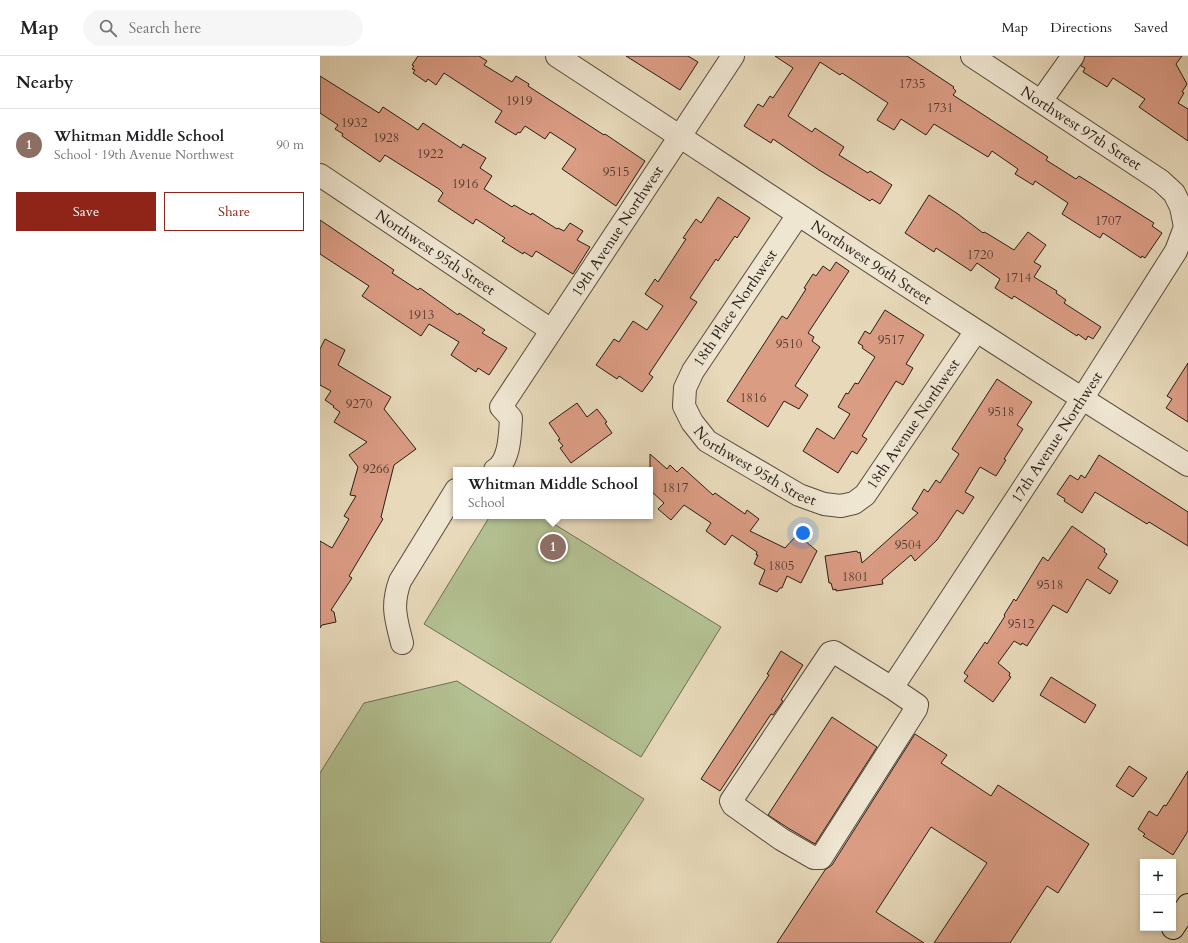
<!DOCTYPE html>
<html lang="en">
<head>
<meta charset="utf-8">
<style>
  body { margin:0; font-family:Cardo,serif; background:#f6f6f6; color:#202124 }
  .controls { position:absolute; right:12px; bottom:12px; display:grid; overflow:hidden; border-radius:0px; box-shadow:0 2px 6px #0003 }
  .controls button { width:36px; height:36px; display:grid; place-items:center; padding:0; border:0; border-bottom:1px solid #e0e0e0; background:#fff; color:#202124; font:20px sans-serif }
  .you { position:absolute; left:483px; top:477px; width:14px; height:14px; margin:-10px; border:3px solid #fff; border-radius:50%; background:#1a73e8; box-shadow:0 0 0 6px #1a73e833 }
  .badge { display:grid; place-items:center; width:26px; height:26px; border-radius:50%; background:#8f2418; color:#fff; font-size:13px; font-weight:700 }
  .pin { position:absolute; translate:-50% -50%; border:2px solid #fff; box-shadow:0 1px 4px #0006 }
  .popup { position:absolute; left:133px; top:411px; width:200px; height:52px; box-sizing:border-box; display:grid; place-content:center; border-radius:0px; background:#fff; filter:drop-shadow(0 1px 3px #0005); font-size:13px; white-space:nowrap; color:#757577 }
  .popup b { font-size:15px; color:#202124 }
  .popup::after { content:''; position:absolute; left:50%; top:100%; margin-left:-8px; border:8px solid transparent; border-top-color:#fff }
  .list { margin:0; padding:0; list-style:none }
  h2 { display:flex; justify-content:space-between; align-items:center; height:52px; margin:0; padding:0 16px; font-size:17px }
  h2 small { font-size:13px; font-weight:400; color:#757577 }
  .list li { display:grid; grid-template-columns:26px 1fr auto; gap:12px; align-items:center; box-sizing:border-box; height:72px; padding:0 16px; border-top:1px solid #e0e0e0 }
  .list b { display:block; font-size:15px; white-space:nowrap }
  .list p { margin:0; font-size:13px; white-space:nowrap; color:#757577 }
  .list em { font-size:13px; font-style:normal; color:#757577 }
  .actions { display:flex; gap:8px; padding:12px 16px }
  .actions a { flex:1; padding:9px 0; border:1px solid #8f2418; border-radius:0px; text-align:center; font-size:14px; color:#8f2418 }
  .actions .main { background:#8f2418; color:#fff }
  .icon { flex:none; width:22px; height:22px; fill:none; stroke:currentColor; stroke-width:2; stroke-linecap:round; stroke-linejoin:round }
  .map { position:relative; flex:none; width:868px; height:887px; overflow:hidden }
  header { display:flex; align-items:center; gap:24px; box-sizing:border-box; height:56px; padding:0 20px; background:#fff; border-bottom:1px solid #e0e0e0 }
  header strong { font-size:19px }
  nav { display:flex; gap:22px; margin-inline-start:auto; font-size:14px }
  .search { width:280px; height:36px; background:#f6f6f6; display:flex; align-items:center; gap:10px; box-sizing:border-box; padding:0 14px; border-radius:22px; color:#757577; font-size:15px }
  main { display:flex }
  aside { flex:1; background:#fff }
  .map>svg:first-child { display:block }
</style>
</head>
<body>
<header>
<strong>Map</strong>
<div class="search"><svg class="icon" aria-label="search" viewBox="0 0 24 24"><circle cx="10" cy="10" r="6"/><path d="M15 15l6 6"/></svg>Search here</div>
<nav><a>Map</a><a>Directions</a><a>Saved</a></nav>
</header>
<main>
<aside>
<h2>Nearby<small></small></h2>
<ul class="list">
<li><span class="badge" style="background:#8d6e63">1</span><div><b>Whitman Middle School</b><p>School · 19th Avenue Northwest</p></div><em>90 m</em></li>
</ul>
<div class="actions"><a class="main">Save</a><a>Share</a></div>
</aside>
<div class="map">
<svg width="868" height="887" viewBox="0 0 868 887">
  <rect width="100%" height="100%" fill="#e7d9ba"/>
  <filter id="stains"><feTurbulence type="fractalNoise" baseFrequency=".005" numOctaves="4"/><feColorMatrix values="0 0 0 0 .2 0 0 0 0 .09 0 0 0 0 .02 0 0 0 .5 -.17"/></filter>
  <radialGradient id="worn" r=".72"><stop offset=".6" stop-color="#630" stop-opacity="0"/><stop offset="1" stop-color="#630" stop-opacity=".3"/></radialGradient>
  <path fill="#b3c091" stroke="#6d6e54" d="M170,460H221L401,571L321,701L104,568Z
    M137,625L324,743L230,887H4L0,885V717L44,647Z"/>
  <path fill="#db9c84" stroke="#271c16" d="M98,0H159L167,5L164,9L192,26L196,20L209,28L208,30L284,79L285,78L325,105L296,150L242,113L256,93L230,76L225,83L205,70L200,77L198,76L196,79L175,66L182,55L124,17L116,29L108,23L106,26L93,17L95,14L92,13L94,10L92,9Z
    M306,0H368L378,6L360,34Z
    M455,0H587L634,31L633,32L636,35L633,39L728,101L726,104L756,123L759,120L788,138L834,167L832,170L842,177L825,202L822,200L821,202L783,177L780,182L742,158L748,147L715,125L713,129L695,118L698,113L672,95L668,101L614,68L606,79L581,63L574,74L557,64L568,47L522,17L520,19L500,6L468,60L492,76L495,72L524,91L519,99L548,117L550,115L572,129L560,148L552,143L550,145L499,114L453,83L451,87L424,70L438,48L443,51L450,40L453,42L473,12Z
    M765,0H862L856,8L867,28L862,36L864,37L858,47L868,53V85L819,51L825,43L793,22L787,31L763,16L765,12L761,10Z
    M0,20L59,57L63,51L98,74L103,67L141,92L143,88L166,102L160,112L172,120L164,133L192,151L194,149L211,159L212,157L237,173L238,172L244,175L250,167L263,175L257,184L270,191L253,218L216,195L212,201L204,196L203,198L182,185L185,182L156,163L153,168L118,145L123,137L119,133L65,99L60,106L22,80L23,78L15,73L18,69L0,57Z
    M609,139L638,158L663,177L664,176L668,178L694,194L708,176L726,189L714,206L721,210L714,221L737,235L736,237L746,244L744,247L781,271L773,283L768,280L766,284L758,278L757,280L694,240L692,243L675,232L680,223L657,207L651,215L616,192L614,196L585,177Z
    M398,141L430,162L417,182L415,180L398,205L396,203L370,242L377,246L329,318L333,321L322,336L299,320L297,323L276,309L294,283L299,286L313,265L327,274L343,250L325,238L335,223L338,226L366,183L363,182L376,163L381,167Z
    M0,164L74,214L72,217L98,234L100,232L138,259L139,257L165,274L162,277L187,292L169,319L158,312L156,316L131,299L139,286L109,268L101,280L42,240L49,230L0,198Z
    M516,206L529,215L488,277L494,281L492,285L500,291L475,330L488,339L479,353L464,345L448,371L407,345L462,260L467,263L486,233L484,232L493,218L496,220L503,210L510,215Z
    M565,254L604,279L586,308L593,312L583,329L576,325L542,380L547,383L537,398L532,395L518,417L483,395L497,372L514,383L530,358L518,351L526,337L528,338L535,327L538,328L555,301L542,292L543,290L538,287L545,275L550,278Z
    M5,283L25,294L18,309L71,341L64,353L96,393L74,409L61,461L63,463L29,520L32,522L11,554L14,556L16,566L2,569L0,572V485L12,492L29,463L24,460L36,440L30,439L38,411L29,399L47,386L14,366L20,356L13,351L14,350L5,344L11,335L0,329V293Z
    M868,307V366L846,352L852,343L847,340Z
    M677,323L712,346L697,369L703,373L684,403L686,404L676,420L660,411L645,436L654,441L643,458L637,454L617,484L595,505L591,499L562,524L563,528L516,535V533L513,534L511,527H509L505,500L537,495L538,497L540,496L542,507L598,457L592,453L604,433L608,436L616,424L620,427L639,398L632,393Z
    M257,347L267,361L277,353L287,366L285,367L292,377L251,407L240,392L243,390L238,384L240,383L229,367Z
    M330,398L347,413L350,409L357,416L362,411L393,439L395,437L425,458L427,454L439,463L430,475L465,492L476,480L483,486L484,484L497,495L481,527L467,520L462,532H460L457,536L439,528L445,514L434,508L438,499H436L437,496L412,479L405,489L386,475L391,467L364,449L351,464L338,453L344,447L330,434Z
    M779,399L868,456V490L829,466L827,468L775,436L762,457L744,445L745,443L737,438L750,419L758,424L761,419L765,422Z
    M752,470L785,493L784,496L787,498L778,512L798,525L790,538L767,523L747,557L733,549L707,590L702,587L701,589L694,585L678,607L690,617L689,620L691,621L673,646L644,625L648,620L644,617L665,586L667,588L685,560L684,559L694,543L696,545L723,501L728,505Z
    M461,595L483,609L461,644L463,645L453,659L451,658L400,735L381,723L449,619L447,618Z
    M731,621L776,649L765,667L720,639Z
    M512,661L557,691L495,788L468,772L448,759Z
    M595,678L627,699L621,707L671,740L678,729L769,788L738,837L727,830L690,887H614L667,807L611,771L556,856L604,887H457L505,814L512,809Z
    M809,710L827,722L813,741L796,730Z
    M868,715V775L853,799L823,780L825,778L818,773L829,755L837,760L844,749L846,750Z"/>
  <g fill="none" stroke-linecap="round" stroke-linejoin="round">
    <defs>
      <g id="minor">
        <path id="s1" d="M237,0C447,137 655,277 868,409"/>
        <path d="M721,45L753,0"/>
        <path id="s2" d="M0,119L231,274"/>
        <path id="s3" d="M478,159L373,315L365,332L364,350L372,366L387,385L479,439L504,448L521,450L534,447L545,439L656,275"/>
        <path id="s4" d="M175,414C190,405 190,378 191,362L181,351L413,0"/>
        <path d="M82,587C76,563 71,550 80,525L136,434"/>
        <path id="s5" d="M572,632L597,649L596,653L501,802H494L461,783L413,749L411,745L510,597L514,596L572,632L762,343L856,195L865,171L861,151L854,137L841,125L652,0"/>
      </g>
      <path id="major" d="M853,872L868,849"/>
    </defs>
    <use href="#minor" stroke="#574b3f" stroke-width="24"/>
    <use href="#major" stroke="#271c16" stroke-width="24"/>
    <use href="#minor" stroke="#efe6d2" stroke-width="22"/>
    <use href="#major" stroke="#e7d9ba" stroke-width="22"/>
  </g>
  <g text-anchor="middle" stroke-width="4" stroke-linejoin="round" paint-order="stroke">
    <g font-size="13" fill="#543c32">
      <text x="592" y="32">1735</text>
      <text x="199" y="49">1919</text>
      <text x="620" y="56">1731</text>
      <text x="34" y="71">1932</text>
      <text x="66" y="86">1928</text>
      <text x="110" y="102">1922</text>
      <text x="296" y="120">9515</text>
      <text x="145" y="132">1916</text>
      <text x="788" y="169">1707</text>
      <text x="660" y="203">1720</text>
      <text x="698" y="226">1714</text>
      <text x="101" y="263">1913</text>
      <text x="571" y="288">9517</text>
      <text x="469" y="292">9510</text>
      <text x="433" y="346">1816</text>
      <text x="39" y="352">9270</text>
      <text x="681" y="360">9518</text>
      <text x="56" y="417">9266</text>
      <text x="355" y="436">1817</text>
      <text x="588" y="493">9504</text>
      <text x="461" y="514">1805</text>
      <text x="535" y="525">1801</text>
      <text x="730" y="533">9518</text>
      <text x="701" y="572">9512</text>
    </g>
    <g font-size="15" fill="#271c16" stroke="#efe6d2">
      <text transform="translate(761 72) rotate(33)" y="5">Northwest 97th Street</text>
      <text dy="5" stroke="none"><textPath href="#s4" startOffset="282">19th Avenue Northwest</textPath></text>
      <text dy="5" stroke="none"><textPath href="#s2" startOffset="139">Northwest 95th Street</textPath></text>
      <text dy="5" stroke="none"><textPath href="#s1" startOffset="376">Northwest 96th Street</textPath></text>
      <text transform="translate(415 252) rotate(-56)" y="5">18th Place Northwest</text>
      <text dy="5" stroke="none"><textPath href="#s3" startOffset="530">18th Avenue Northwest</textPath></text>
      <text dy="5" stroke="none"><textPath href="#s5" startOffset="870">17th Avenue Northwest</textPath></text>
      <text dy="5" stroke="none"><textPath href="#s3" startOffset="321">Northwest 95th Street</textPath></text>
    </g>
  </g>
  <rect width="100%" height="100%" filter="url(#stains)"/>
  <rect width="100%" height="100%" fill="url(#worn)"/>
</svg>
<div class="controls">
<button>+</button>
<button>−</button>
</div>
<div class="you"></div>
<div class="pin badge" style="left:233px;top:491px;background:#8d6e63">1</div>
<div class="popup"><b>Whitman Middle School</b>School</div>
</div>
</main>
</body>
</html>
